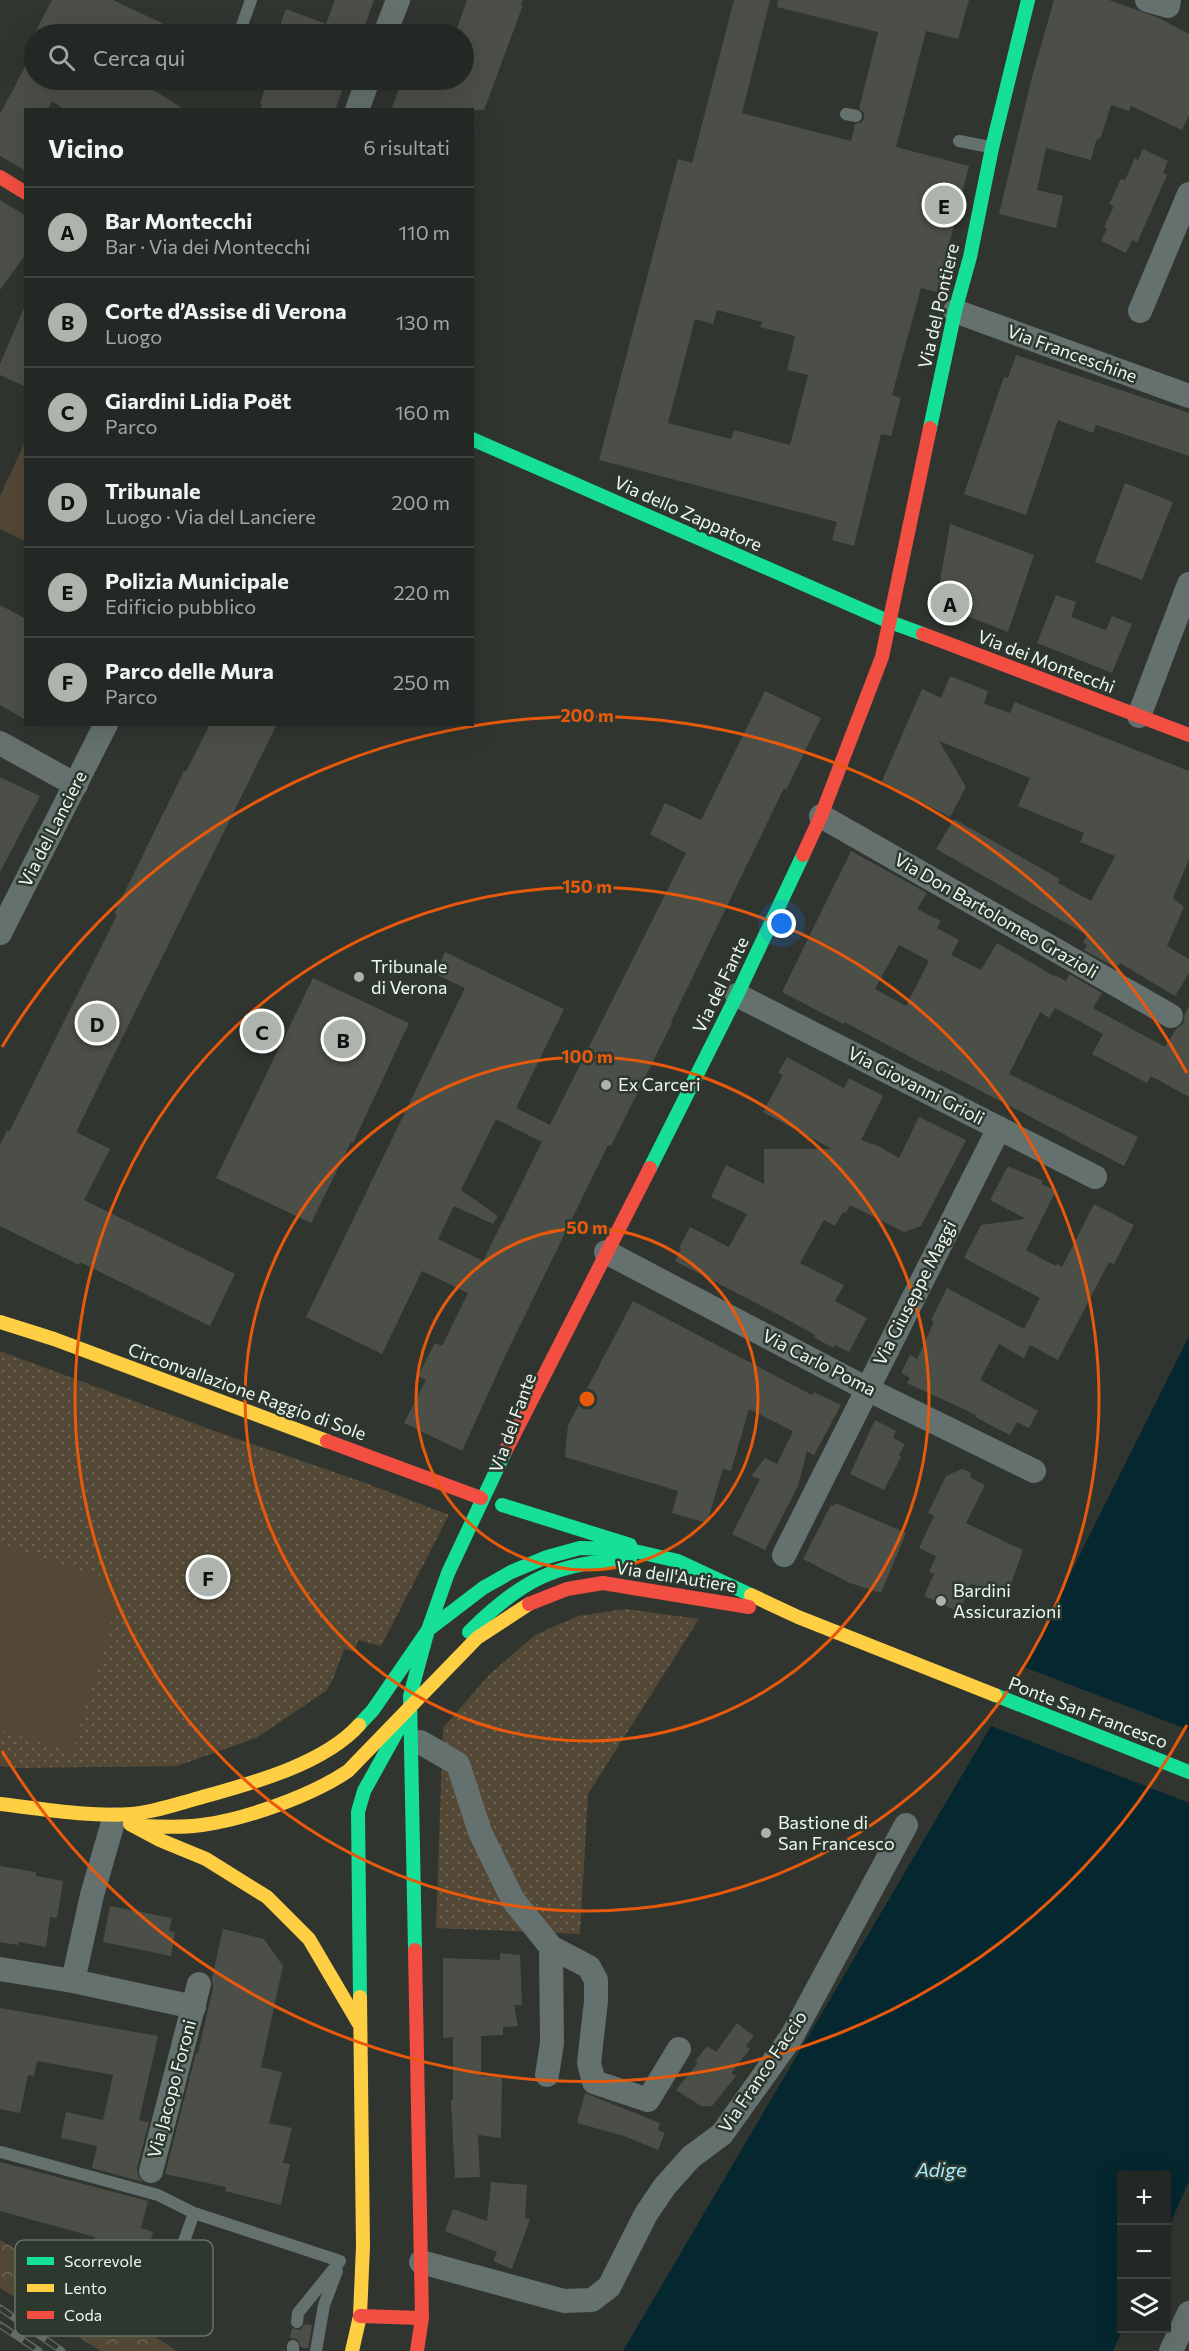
<!DOCTYPE html>
<html lang="it">
<head>
<meta charset="utf-8">
<style>
  body { margin:0; font-family:Commissioner,sans-serif; background:#303431; color:#f1f3f6 }
  .controls { position:absolute; right:18px; bottom:18px; display:grid; overflow:hidden; border-radius:0px; box-shadow:0 6px 24px #0002 }
  .controls button { width:54px; height:54px; display:grid; place-items:center; padding:0; border:0; border-bottom:2px solid #414441; background:#242824; color:#f1f3f6; font:30px sans-serif }
  .you { position:absolute; left:782px; top:924px; width:21px; height:21px; margin:-15px; border:4px solid #fff; border-radius:50%; background:#1a73e8; box-shadow:0 0 0 9px #1a73e833 }
  .badge { display:grid; place-items:center; width:39px; height:39px; border-radius:50%; background:#adb3ad; color:#111; font-size:20px; font-weight:700 }
  .pin { position:absolute; translate:-50% -50%; border:3px solid #fff; box-shadow:0 2px 6px #0006 }
  .list { margin:0; padding:0; list-style:none }
  h2 { display:flex; justify-content:space-between; align-items:center; height:78px; margin:0; padding:0 24px; font-size:26px }
  h2 small { font-size:20px; font-weight:400; color:#a3a6a6 }
  .list li { display:grid; grid-template-columns:39px 1fr auto; gap:18px; align-items:center; box-sizing:border-box; height:90px; padding:0 24px; border-top:2px solid #414441 }
  .list b { display:block; font-size:22px; white-space:nowrap }
  .list p { margin:0; font-size:20px; white-space:nowrap; color:#a3a6a6 }
  .list em { font-size:20px; font-style:normal; color:#a3a6a6 }
  .icon { flex:none; width:33px; height:33px; fill:none; stroke:currentColor; stroke-width:2; stroke-linecap:round; stroke-linejoin:round }
  .map { position:relative; flex:none; width:1189px; height:2351px; overflow:hidden }
  .search { position:absolute; background:#242824; box-shadow:0 6px 24px #0002; left:24px; top:24px; width:450px; height:66px; display:flex; align-items:center; gap:15px; box-sizing:border-box; padding:0 21px; border-radius:33px; color:#a3a6a6; font-size:22px }
  .panel { position:absolute; background:#242824; box-shadow:0 6px 24px #0002; left:24px; top:108px; width:450px; height:618px; border-radius:0px }
  .map>svg:first-child { display:block }
</style>
</head>
<body>
<div class="map">
<svg width="1189" height="2351" viewBox="0 0 1189 2351">
  <defs>
    <pattern id="green-dots" width="8" height="8" patternUnits="userSpaceOnUse" patternTransform="scale(1.5)"><rect width="8" height="8" fill="#534835"/><path d="M2 2h.1M6 6h.1" fill="none" stroke="#6c6353" stroke-width="1.8" stroke-linecap="round"/></pattern>
    <pattern id="forest-crowns" width="20" height="18" patternUnits="userSpaceOnUse" patternTransform="scale(1.5)"><rect width="20" height="18" fill="#534835"/><path d="M2 6a3 3 0 1 1 6 0M12 15a3 3 0 1 1 6 0" fill="none" stroke="#6c6353"/></pattern>
  </defs>
  <rect width="100%" height="100%" fill="#303530"/>
  <path fill="url(#green-dots)" d="M0,1351L209,1429L363,1482L449,1515L381,1646L358,1640L354,1652L344,1649L333,1679L326,1691L256,1738L177,1766L18,1768L0,1766Z
    M626,1609L699,1619L588,1794L580,1934L436,1928L443,1728L490,1674L535,1635L578,1616Z"/>
  <path fill="url(#forest-crowns)" d="M0,2240L59,2274L177,2351H101L13,2296L0,2288Z"/>
  <path fill="#534835" d="M25,442L26,541H25L0,529V496Z
    M0,1546L123,1583L72,1752L0,1730Z"/>
  <path fill="#05272f" d="M1189,1336V2181L1167,2231L1166,2176H1122L1123,2329L1113,2351H623L991,1726L1024,1667Z"/>
  <path fill="#303530" d="M1024,1667L1189,1730V1803L991,1726Z"/>
  <path fill="#4c4f47" fill-rule="evenodd" d="M52,0H113L185,34H34Z
    M335,0H374L362,34H277L286,9L326,24Z
    M467,0H523L521,5H523L484,110H391L402,81L415,86L417,80H464V34H455Z
    M734,0H770L742,113L851,141L855,124L862,122L864,118V113L859,109L878,32L777,7L778,0H969L958,39L926,31L896,147L969,166L937,292L921,288L892,395L901,398L891,436L881,434L854,546L832,540L837,522L599,460L678,159L692,163ZM717,310L762,322L760,327L795,336L787,370L808,375L790,445L734,430L731,439L668,423L695,319L713,324Z
    M1054,0H1109L1159,18L1189,34V115L1182,130L1131,106L1129,111L1111,105L1101,137L1096,141L1091,160L1046,148L1037,190L1063,196L1056,228L999,214L1032,77Z
    M34,50V80H138L185,110H65L52,101L47,110H26V171L0,156V114Z
    M268,80H346L335,110H260L262,104L260,103Z
    M1143,149L1168,161L1163,173L1167,175L1137,243L1132,240L1126,253L1101,241L1107,229L1104,227L1114,206L1109,204L1121,179L1125,180L1135,158L1138,160Z
    M0,200L26,216V254L0,290Z
    M26,303V387L0,375V364Z
    M1016,355L1189,413V456L1096,425L1093,433L1058,420L1026,515L964,494L1004,377L1008,378Z
    M1125,483L1173,502L1142,580L1095,562Z
    M950,524L1034,555L1008,632L936,604Z
    M1056,595L1076,602L1071,617L1106,630L1112,616L1132,624L1112,673L1037,643Z
    M0,605L26,619V720L0,705Z
    M950,676L988,691L984,704L1010,713L1015,702L1189,771V859L1173,898L1184,907L1167,946L1189,959V973L1175,996L1120,963L1116,968L1084,950L1087,945L1083,942L1087,935L936,849L954,819L1060,879L1058,883L1091,901L1115,856L1080,842L1084,833L1018,806L1030,778L939,741L966,787L950,817L882,781L922,689L941,698Z
    M765,691L821,718L786,790L784,788L671,1022L672,1023L611,1146L608,1145L507,1352L462,1451L404,1423L426,1380L418,1376L435,1343L442,1346L468,1293L422,1271L382,1354L306,1317L465,988L435,974L445,952L564,1009L516,1108L550,1125L686,853L650,834L665,803L701,820ZM496,1119L542,1142L483,1261L438,1239L454,1206L493,1224L498,1216L461,1190Z
    M210,724H277L76,1132L110,1149L84,1200L235,1274L210,1326L80,1262L79,1265L0,1226V1145L7,1130L9,1132L117,915L114,914L184,771L186,772Z
    M0,777L40,796L0,872Z
    M851,851L927,893L917,909L941,921L937,928L959,940L951,955L981,970L997,943L1054,976L1055,975L1066,981L1069,974L1102,993L1093,1008L1165,1047L1176,1029L1183,1024L1185,1013L1189,1006V1097L1151,1076L1147,1083L1092,1054L1103,1034L1055,1008L1049,1018L1040,1012L1009,1074L1138,1137L1124,1166L941,1070L939,1072L844,1022L843,1024L782,992ZM899,945L929,961L906,1006L875,989Z
    M313,978L409,1023L353,1143L351,1142L311,1223L216,1178Z
    M787,1057L844,1088L849,1078L883,1096L861,1140L878,1146L899,1158L919,1117L966,1140L921,1226L904,1232L850,1205L846,1213L843,1212L835,1226L824,1220L800,1263L844,1285L835,1301L867,1318L849,1352L835,1345L833,1348L814,1337L815,1335L779,1315L675,1261L681,1249L679,1248L690,1227L729,1247L747,1214L711,1197L726,1165L764,1184V1149H832L763,1112L783,1075L778,1073Z
    M1008,1166L1043,1181L1042,1184L1056,1191L1026,1250L1056,1266L1057,1264L1062,1267L1094,1204L1134,1225L1114,1264L1109,1262L1058,1360L1030,1345L1024,1358L999,1344L980,1380L1038,1411L1029,1428L1017,1422L1010,1435L975,1417L976,1415L907,1383L910,1378L901,1373L910,1355L917,1359L934,1322L931,1320L947,1288L1024,1329L1040,1298L964,1258L981,1225L1026,1219L990,1200Z
    M633,1301L812,1395L814,1392L841,1405L814,1455L807,1451L798,1486L765,1550L732,1534L760,1479L751,1476L765,1458L777,1464L793,1431L749,1409L731,1471L723,1469L707,1523L672,1513L678,1491L565,1457L568,1425Z
    M875,1420L896,1431L893,1438L905,1444L899,1455L901,1457L884,1490L850,1474Z
    M962,1469L970,1472L971,1478L985,1485L966,1523L1023,1550L1007,1595L971,1584L959,1612L924,1596L934,1574L929,1572L936,1556L919,1548L934,1516L928,1513L946,1476Z
    M836,1503L906,1533L881,1593L850,1583L803,1559L831,1505L834,1506Z
    M0,1866L36,1872V1876L63,1881L57,1918L50,1917L46,1947L18,1942V1945L0,1942Z
    M110,1906L172,1918L169,1931L175,1932L171,1956L103,1942Z
    M223,1929L264,1939L283,1966L261,2067L282,2072L269,2123L292,2128L283,2163L290,2164L281,2205L225,2191L226,2187L165,2174L196,2053H198L213,1988L212,1978Z
    M500,1953L520,1955L522,2005H514L518,2026L503,2027V2035L481,2036V2076L502,2077L501,2138L478,2135L480,2177L455,2178L451,2100H453V2037L443,2038V1958L500,1960Z
    M0,2008L158,2036L139,2120L149,2122L137,2168L138,2175L143,2182L92,2168L97,2146L61,2138L66,2112L103,2120L113,2075L37,2061L34,2076L28,2075L20,2113L0,2109Z
    M737,2023L754,2036L746,2046L750,2049L731,2073L736,2076L712,2106H701L676,2090L698,2063L695,2062L707,2046L716,2052Z
    M585,2093L660,2123L658,2130L665,2133L658,2150L624,2136L577,2123Z
    M0,2162L148,2201L141,2228L153,2232L148,2251L135,2248L126,2280L86,2269L95,2237L0,2211Z
    M491,2182L527,2185L525,2218L530,2219L512,2269L493,2261L497,2252L445,2231L453,2209L487,2221Z
    M305,2324L312,2325L308,2348L301,2347L297,2339L290,2338L292,2328L300,2330Z"/>
  <g fill="none" stroke-linecap="round" stroke-linejoin="round">
    <path stroke="#64716f" stroke-width="12" d="M239,34L251,0
      M846,114L856,116
      M959,141L990,147
      M1,2152L158,2195L194,2213
      M157,2318L194,2213L340,2261L298,2313L297,2322
      M293,2351V2346
      M316,2351L324,2305L337,2271"/>
    <path stroke="#64716f" stroke-width="24" d="M1147,0L1168,6L1169,0
      M385,34L398,0
      M357,110L368,80
      M955,311L1189,396
      M1140,311L1189,194
      M1139,716L1189,584
      M0,743L76,785
      M821,816L1171,1016
      M0,933L106,724
      M737,995L1095,1177
      M606,1252L867,1389L1034,1471
      M784,1555L999,1128
      M420,1742L458,1764L480,1832L513,1900L551,1947L552,2043L547,2075
      M551,1947L589,1967L596,1980V2001L589,2063L594,2082L648,2100L679,2049
      M0,1969L73,1981L194,2007
      M73,1981L92,1895L114,1819
      M151,2171L199,1984
      M421,2262L564,2301L592,2300L609,2287L646,2214L665,2186L691,2157L722,2134L792,2036L906,1825
      M1171,2351L1189,2313"/>
    <path stroke="#16e098" stroke-width="14" d="M930,428L955,311L970,257L992,148L1028,0
      M472,439L890,622L923,634
      M650,1168L737,995L803,855
      M502,1505L630,1545
      M469,1632C520,1581 557,1561 630,1560
      M995,1695L1189,1772
      M359,1725L373,1710L428,1630L483,1588L511,1572L547,1557L580,1548L626,1549L678,1561L751,1595
      M415,1950L410,1696L428,1630L448,1573L505,1452
      M360,1997L358,1812L364,1791L404,1719"/>
    <path stroke="#ffcf43" stroke-width="14" d="M0,1322L54,1339L327,1441
      M751,1595L798,1617L995,1695
      M0,1804C43,1809 88,1817 132,1814C155,1812 177,1804 199,1798C249,1784 323,1765 359,1725
      M130,1824L160,1840L206,1859L267,1897L309,1939L359,2024
      M142,1826C162,1827 182,1828 202,1825C246,1819 311,1796 348,1771L477,1638L529,1604
      M352,2351L360,2316L363,2246L360,1997"/>
    <path stroke="#f24e42" stroke-width="14" d="M0,177L26,193
      M923,634L1189,735
      M803,855L821,816L882,657L930,428
      M327,1441L481,1498
      M505,1452L650,1168
      M529,1604L567,1589L603,1583L749,1607
      M415,1950L422,2318L417,2351
      M360,2316L422,2318"/>
    <defs>
      <path id="rail" d="M0,2308L62,2351
        M0,2325L39,2351"/>
    </defs>
    <use href="#rail" stroke="#636c67" stroke-width="7"/>
    <use href="#rail" stroke="#2d382f" stroke-width="4.5" stroke-dasharray="14" stroke-linecap="butt"/>
  </g>
  <g fill="none" stroke="#e8590c" stroke-width="3">
    <circle cx="587" cy="1399" r="171"/>
    <circle cx="587" cy="1399" r="342"/>
    <circle cx="587" cy="1399" r="512"/>
    <path d="M1187 1725A683 683 0 0 1 2 1751M2 1047A683 683 0 0 1 1187 1073"/>
  </g>
  <g fill="#adb3ad" stroke="#2d382f" stroke-width="2">
    <circle cx="359" cy="977" r="6"/>
    <circle cx="606" cy="1085" r="6"/>
    <circle cx="941" cy="1601" r="6"/>
    <circle cx="766" cy="1833" r="6"/>
  </g>
  <g text-anchor="middle" stroke-width="5" stroke-linejoin="round" paint-order="stroke">
    <g font-size="18" fill="#f0f7f1" stroke="#2d382f">
      <text transform="translate(939 306) rotate(-77)" y="6">Via del Pontiere</text>
      <text transform="translate(1072 354) rotate(20)" y="6">Via Franceschine</text>
      <text transform="translate(688 514) rotate(24)" y="6">Via dello Zappatore</text>
      <text transform="translate(1046 662) rotate(21)" y="6">Via dei Montecchi</text>
      <text transform="translate(53 829) rotate(-63)" y="6">Via del Lanciere</text>
      <text transform="translate(996 916) rotate(30)" y="6">Via Don Bartolomeo Grazioli</text>
      <text transform="translate(721 985) rotate(-64)" y="6">Via del Fante</text>
      <text transform="translate(916 1086) rotate(27)" y="6">Via Giovanni Grioli</text>
      <text transform="translate(915 1293) rotate(-63)" y="6">Via Giuseppe Maggi</text>
      <text transform="translate(819 1363) rotate(27)" y="6">Via Carlo Poma</text>
      <text transform="translate(247 1392) rotate(20)" y="6">Circonvallazione Raggio di Sole</text>
      <text transform="translate(513 1423) rotate(-70)" y="6">Via del Fante</text>
      <text transform="translate(676 1577) rotate(9)" y="6">Via dell'Autiere</text>
      <text transform="translate(1088 1713) rotate(21)" y="6">Ponte San Francesco</text>
      <text transform="translate(763 2072) rotate(-56)" y="6">Via Franco Faccio</text>
      <text transform="translate(172 2089) rotate(-75)" y="6">Via Jacopo Foroni</text>
    </g>
    <g font-size="18" fill="#f0f7f1" stroke="#2d382f" text-anchor="start">
      <text x="371" y="973">Tribunale<tspan x="371" dy="21">di Verona</tspan></text>
      <text x="618" y="1091">Ex Carceri</text>
      <text x="953" y="1597">Bardini<tspan x="953" dy="21">Assicurazioni</tspan></text>
      <text x="778" y="1829">Bastione di<tspan x="778" dy="21">San Francesco</tspan></text>
    </g>
    <g font-size="20" font-style="italic" fill="#a5e9fe" stroke="#2d382f">
      <text x="941" y="2177">Adige</text>
    </g>
  </g>
  <rect x="15" y="2240" width="198" height="96" rx="9" fill="#2d382f" stroke="#687169" stroke-width="1.5"/>
  <rect x="27" y="2257" width="27" height="8" fill="#16e098"/>
  <rect x="27" y="2284" width="27" height="8" fill="#ffcf43"/>
  <rect x="27" y="2311" width="27" height="8" fill="#f24e42"/>
  <g font-size="16" fill="#f0f7f1">
    <text x="64" y="2267">Scorrevole</text>
    <text x="64" y="2294">Lento</text>
    <text x="64" y="2321">Coda</text>
  </g>
  <circle cx="587" cy="1399" r="9" fill="#e8590c" stroke="#2d382f" stroke-width="3"/>
  <g font-size="18" text-anchor="middle" font-weight="bold" fill="#e8590c" stroke="#2d382f" stroke-width="5" stroke-linejoin="round" paint-order="stroke">
    <text x="587" y="722">200 m</text>
    <text x="587" y="893">150 m</text>
    <text x="587" y="1063">100 m</text>
    <text x="587" y="1234">50 m</text>
  </g>
</svg>
<div class="controls">
<button>+</button>
<button>−</button>
<button><svg class="icon" aria-label="layers" viewBox="0 0 24 24"><path d="M12 4l9 5-9 5-9-5zM3 14l9 5 9-5"/></svg></button>
</div>
<div class="you"></div>
<div class="pin badge" style="left:950px;top:603px">A</div>
<div class="pin badge" style="left:343px;top:1039px">B</div>
<div class="pin badge" style="left:262px;top:1031px">C</div>
<div class="pin badge" style="left:97px;top:1023px">D</div>
<div class="pin badge" style="left:944px;top:205px">E</div>
<div class="pin badge" style="left:208px;top:1577px">F</div>
<div class="search"><svg class="icon" aria-label="search" viewBox="0 0 24 24"><circle cx="10" cy="10" r="6"/><path d="M15 15l6 6"/></svg>Cerca qui</div>
<section class="panel">
<h2>Vicino<small>6 risultati</small></h2>
<ul class="list">
<li><span class="badge">A</span><div><b>Bar Montecchi</b><p>Bar · Via dei Montecchi</p></div><em>110 m</em></li>
<li><span class="badge">B</span><div><b>Corte d’Assise di Verona</b><p>Luogo</p></div><em>130 m</em></li>
<li><span class="badge">C</span><div><b>Giardini Lidia Poët</b><p>Parco</p></div><em>160 m</em></li>
<li><span class="badge">D</span><div><b>Tribunale</b><p>Luogo · Via del Lanciere</p></div><em>200 m</em></li>
<li><span class="badge">E</span><div><b>Polizia Municipale</b><p>Edificio pubblico</p></div><em>220 m</em></li>
<li><span class="badge">F</span><div><b>Parco delle Mura</b><p>Parco</p></div><em>250 m</em></li>
</ul>
</section>
</div>
</body>
</html>
